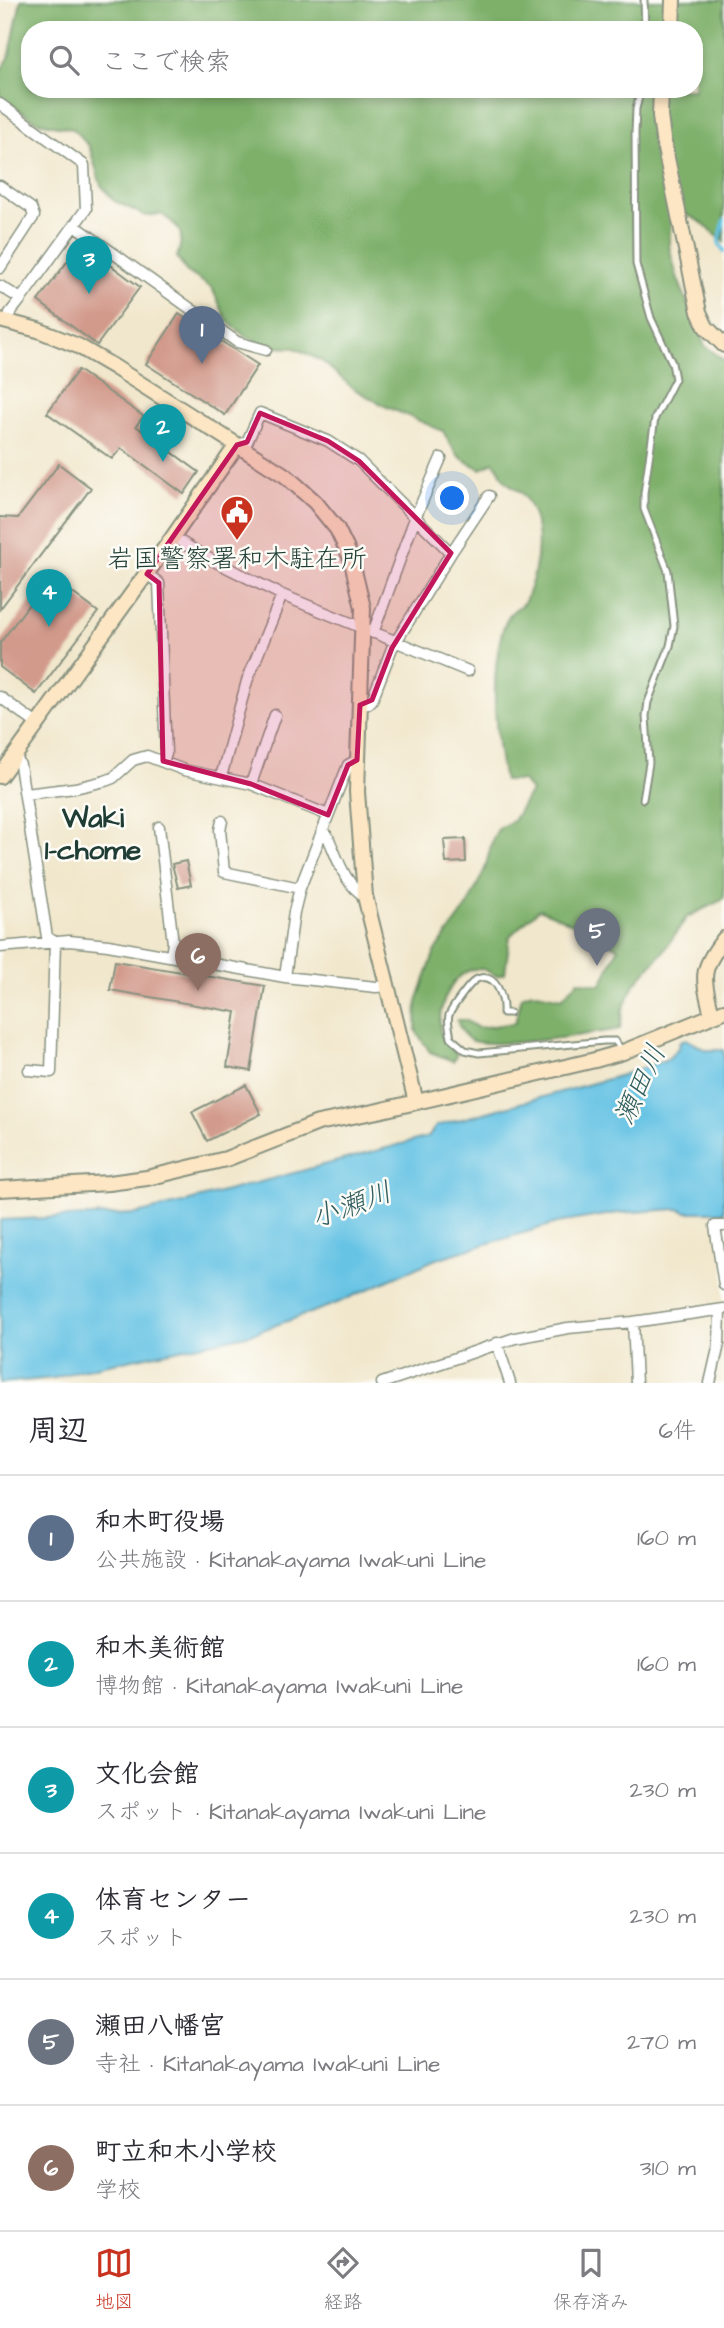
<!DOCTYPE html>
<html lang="ja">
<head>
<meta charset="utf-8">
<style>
  body { margin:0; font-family:"Architects Daughter","Klee One",sans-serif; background:#f7f7f7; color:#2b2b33 }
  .you { position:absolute; left:453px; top:499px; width:24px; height:24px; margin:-18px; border:5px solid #fff; border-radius:50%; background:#1a73e8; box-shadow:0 0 0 10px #1a73e833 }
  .badge { display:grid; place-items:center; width:46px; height:46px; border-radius:50%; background:#c8321e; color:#fff; font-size:23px; font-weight:700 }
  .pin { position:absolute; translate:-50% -58px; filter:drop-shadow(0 2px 4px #0008) }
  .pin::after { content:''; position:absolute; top:37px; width:24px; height:21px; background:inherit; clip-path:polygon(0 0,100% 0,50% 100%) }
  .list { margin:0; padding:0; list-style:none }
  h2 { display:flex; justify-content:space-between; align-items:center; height:91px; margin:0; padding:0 28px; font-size:30px }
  h2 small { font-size:23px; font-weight:400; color:#7c7c81 }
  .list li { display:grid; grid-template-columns:46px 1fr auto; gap:21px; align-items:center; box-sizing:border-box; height:126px; padding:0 28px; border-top:2px solid #e1e1e2 }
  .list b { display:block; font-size:26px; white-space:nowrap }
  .list p { margin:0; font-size:23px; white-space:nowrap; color:#7c7c81 }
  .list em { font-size:23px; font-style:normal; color:#7c7c81 }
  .icon { flex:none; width:38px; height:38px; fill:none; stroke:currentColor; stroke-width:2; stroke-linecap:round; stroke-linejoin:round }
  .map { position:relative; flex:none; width:724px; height:1383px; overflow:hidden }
  .search { position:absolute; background:#fff; box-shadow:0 4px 10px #0003; left:21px; right:21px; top:21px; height:77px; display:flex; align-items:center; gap:18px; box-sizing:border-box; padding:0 24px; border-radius:28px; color:#7c7c81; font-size:26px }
  .sheet { height:847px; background:#fff }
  nav { display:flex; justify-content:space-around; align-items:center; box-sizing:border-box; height:98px; border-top:2px solid #e1e1e2; background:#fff; font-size:19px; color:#7c7c81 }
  nav a { display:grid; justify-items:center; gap:4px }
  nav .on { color:#c8321e }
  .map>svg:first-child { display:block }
</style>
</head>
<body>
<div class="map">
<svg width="724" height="1383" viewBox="0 0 724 1383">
  <rect width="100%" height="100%" fill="#fdfcf7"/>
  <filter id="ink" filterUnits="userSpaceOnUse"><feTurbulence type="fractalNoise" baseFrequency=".0143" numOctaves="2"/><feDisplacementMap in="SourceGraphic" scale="14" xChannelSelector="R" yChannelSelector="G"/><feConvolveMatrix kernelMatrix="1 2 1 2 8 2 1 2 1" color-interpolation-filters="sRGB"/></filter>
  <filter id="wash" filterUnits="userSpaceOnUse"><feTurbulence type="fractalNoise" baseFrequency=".00686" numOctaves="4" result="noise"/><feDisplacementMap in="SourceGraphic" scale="28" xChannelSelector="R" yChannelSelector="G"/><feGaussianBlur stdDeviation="1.57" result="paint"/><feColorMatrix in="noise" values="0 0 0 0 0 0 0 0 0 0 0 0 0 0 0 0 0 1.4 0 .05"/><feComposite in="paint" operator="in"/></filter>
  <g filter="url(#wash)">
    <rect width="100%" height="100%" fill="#f1e7cc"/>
    <path fill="#7eb06a" stroke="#4e764f" stroke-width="2" fill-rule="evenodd" d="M21,0H724V242L701,222L672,207L669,246L677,277L705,346L724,360V897L722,900L687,917L663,952L634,985L623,1009L620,1029C589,1034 500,1049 473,1041C464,1038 460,1029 457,1020H465L478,1028L515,1023L522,996L532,992L562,998L578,981L601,985L618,948L561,918L539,909L510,936L505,973L497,976C493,974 486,970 482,969C452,965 433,1015 442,1037C445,1044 452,1049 457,1054L453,1061L430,1052L416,1031L417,1001L435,951L467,907L485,869L493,838L499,828L513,821L531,791L523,781H504C495,737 490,677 502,632C504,627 507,617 511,613C516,608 523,606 526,599C539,567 545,525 524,496C519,489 509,486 504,479C500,472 499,467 493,462L482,469C458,460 455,453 443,431L385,406L354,389L322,361L295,348L273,347L246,337L227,321L212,288L186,271L177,257C185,232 182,228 161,214L146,216L114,201L101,185L89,146L73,129L38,122L0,98V71L9,58ZM30,30H694V89H30Z"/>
    <path fill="#66c3e4" stroke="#42808c" stroke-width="2" d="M686,1039L706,1050H724V1212H687L678,1209L618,1213L557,1223L436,1259L335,1304L251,1334L76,1371L55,1378L0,1383V1220L136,1214L182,1203L428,1137L436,1126L619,1076L668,1059L679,1047L680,1041Z"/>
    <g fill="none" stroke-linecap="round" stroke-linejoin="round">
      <path stroke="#66c3e4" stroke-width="3.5" d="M724,220L719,243L724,251"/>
    </g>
    <g id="blocks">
      <path fill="#d29a8b" d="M81,243L140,287L97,345L38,301Z
        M179,314L258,365L225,415L146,364Z
        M78,370L143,416L136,426L199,472L184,494L121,448L112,459L47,413Z
        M59,464L91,488L0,609V517L18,518Z
        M50,576L98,612L36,694L0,667V643Z
        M465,839L466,862L446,863L444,840Z
        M186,861L191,885L178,888L172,864Z
        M115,961L265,986L251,1071L227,1067L236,1012L110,990Z
        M246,1085L261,1114L207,1141L192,1112Z"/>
    </g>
  </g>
  <g filter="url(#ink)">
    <use href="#blocks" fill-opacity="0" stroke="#889280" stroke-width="2"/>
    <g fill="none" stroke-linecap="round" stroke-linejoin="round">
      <defs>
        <path id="lane" d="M644,0L645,30
          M641,89L636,109L635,133L636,264L651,318L672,363L675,379L655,418L644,493V509L668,571L674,626L670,646L648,702L646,716L649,763L643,799
          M510,1013H503C504,999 497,971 477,979C470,982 452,1008 449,1015C447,1022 450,1031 451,1038L465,1050L479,1053L604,1041H615L623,1052"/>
        <path id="street" d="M0,104L84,165L86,209L21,299
          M0,186L31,208L34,216L0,268
          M74,225L237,342L266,350
          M0,286L21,299L10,313L8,322
          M237,445L247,442L260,413L328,441L359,461L451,553L392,648L372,700L368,704L360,705
          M173,537L204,556L282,595L468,671
          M451,553L489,496
          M147,574L159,583L166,754L163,761
          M373,633L415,518L441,458
          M0,697L37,724
          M15,755L20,765L47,937L55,942L51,1072L29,1070
          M221,777L247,681L282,595
          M251,784L275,715
          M25,794L75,788L105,781L113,778L133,760L147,756L184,770L251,784L328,815
          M222,821L220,830L224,872L300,888
          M159,827L173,943L171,956
          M322,831L327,835C337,856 344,885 365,896
          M0,947L69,941L108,945L285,977L376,987L387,986
          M285,977L294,912L300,888L348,765L357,760
          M724,1226H715L724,1285
          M633,1322L636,1383
          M497,1343L510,1383
          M382,1383L515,1338L568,1328L633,1322L724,1309
          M710,1383L719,1344L720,1310"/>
        <path id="secondary" d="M672,30L673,0
          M661,89L660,116L663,139L699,312L706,327L724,345
          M0,320L38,330L78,346L114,367L286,476L315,502L337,529L351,558L363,608L357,792L365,896L416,1102
          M0,776L173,537L237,445
          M712,1015C703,977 699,971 724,939
          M0,1189L109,1183L147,1178L226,1159L318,1123L378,1111L595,1060L623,1052L724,1011"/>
      </defs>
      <use href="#lane" stroke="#889280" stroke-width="9"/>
      <use href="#street" stroke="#889280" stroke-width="13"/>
      <use href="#secondary" stroke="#889280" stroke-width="18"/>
      <use href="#lane" stroke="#fff" stroke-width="5"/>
      <use href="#street" stroke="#fff" stroke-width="10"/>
      <use href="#secondary" stroke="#fce6c4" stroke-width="14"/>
    </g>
  </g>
  <path fill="#c2185b" fill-opacity="0.2" stroke="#c2185b" stroke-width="5" stroke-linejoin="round" d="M260,413L328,441L359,461L451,553L392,648L372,700L360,705L357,760L348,765L328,815L251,784L163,761L159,583L147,574L237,445L247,442Z"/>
  <defs>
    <symbol id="civic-pin" viewBox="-11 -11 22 30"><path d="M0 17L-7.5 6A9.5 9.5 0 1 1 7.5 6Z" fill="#c8321e" stroke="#fdfcf7"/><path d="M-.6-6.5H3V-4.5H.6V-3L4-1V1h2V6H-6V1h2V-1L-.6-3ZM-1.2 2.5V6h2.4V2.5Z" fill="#fff"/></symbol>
  </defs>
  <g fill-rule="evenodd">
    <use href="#civic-pin" x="218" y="493" width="38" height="52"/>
  </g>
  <g text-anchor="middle" stroke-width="5" stroke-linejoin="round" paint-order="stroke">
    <g font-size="26" fill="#1f3d34" stroke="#fdfcf7">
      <text x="237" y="567">岩国警察署和木駐在所</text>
    </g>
    <g font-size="28" font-weight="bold" fill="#1f3d34" stroke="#fdfcf7">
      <text x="93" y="827">Waki<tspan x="93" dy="32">1-chome</tspan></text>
    </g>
    <g font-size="28" font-style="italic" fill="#315e60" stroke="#fdfcf7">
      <text transform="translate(639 1084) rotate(-65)" y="10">瀬田川</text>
      <text transform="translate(351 1204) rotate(-20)" y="10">小瀬川</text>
    </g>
  </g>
</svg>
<div class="you"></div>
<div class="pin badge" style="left:202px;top:364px;background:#5c6f8a">1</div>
<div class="pin badge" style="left:163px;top:462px;background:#0f9aa8">2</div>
<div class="pin badge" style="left:89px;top:294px;background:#0f9aa8">3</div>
<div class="pin badge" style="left:49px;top:627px;background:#0f9aa8">4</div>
<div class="pin badge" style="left:597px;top:966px;background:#6b7280">5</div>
<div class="pin badge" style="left:198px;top:991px;background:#8d6e63">6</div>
<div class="search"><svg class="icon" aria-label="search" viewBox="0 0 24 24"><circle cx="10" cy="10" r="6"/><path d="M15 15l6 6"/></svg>ここで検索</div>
</div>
<section class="sheet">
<h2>周辺<small>6件</small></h2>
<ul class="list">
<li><span class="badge" style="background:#5c6f8a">1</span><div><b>和木町役場</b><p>公共施設 · Kitanakayama Iwakuni Line</p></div><em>160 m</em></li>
<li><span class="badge" style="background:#0f9aa8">2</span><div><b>和木美術館</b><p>博物館 · Kitanakayama Iwakuni Line</p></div><em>160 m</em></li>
<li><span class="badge" style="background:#0f9aa8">3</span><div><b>文化会館</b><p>スポット · Kitanakayama Iwakuni Line</p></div><em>230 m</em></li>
<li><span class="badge" style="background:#0f9aa8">4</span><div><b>体育センター</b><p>スポット</p></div><em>230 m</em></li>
<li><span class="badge" style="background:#6b7280">5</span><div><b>瀬田八幡宮</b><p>寺社 · Kitanakayama Iwakuni Line</p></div><em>270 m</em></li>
<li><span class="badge" style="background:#8d6e63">6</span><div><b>町立和木小学校</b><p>学校</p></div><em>310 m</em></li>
</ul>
</section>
<nav>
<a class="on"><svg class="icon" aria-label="map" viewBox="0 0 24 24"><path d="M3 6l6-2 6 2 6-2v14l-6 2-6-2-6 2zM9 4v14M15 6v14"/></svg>地図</a>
<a><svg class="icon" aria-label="directions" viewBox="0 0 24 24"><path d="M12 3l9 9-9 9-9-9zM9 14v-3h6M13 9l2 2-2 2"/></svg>経路</a>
<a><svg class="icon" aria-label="saved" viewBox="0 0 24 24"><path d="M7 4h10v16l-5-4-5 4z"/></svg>保存済み</a>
</nav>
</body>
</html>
